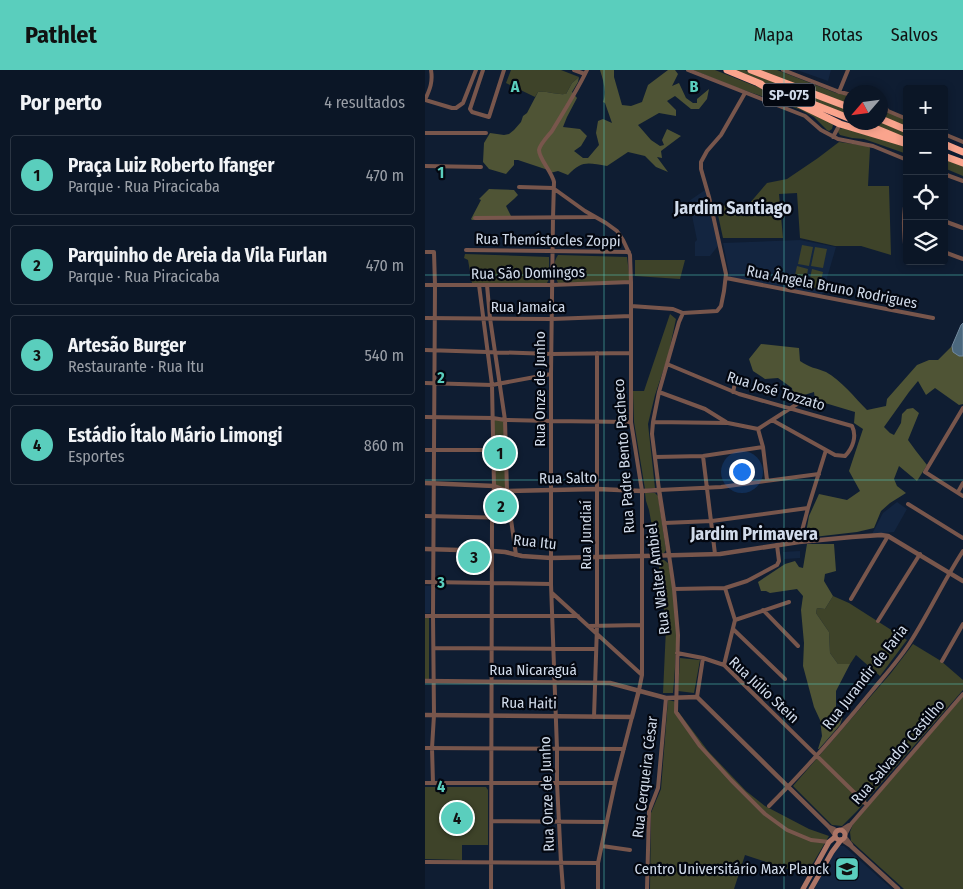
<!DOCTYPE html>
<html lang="pt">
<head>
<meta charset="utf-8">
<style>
  body { margin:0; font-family:"Fira Sans Condensed",sans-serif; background:#141f2e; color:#f1f3f6 }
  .controls { position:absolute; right:15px; top:15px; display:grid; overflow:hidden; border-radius:5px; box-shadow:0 2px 8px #0003 }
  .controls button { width:45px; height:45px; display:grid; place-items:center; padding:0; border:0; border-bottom:1px solid #2b3543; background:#0b1626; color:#f1f3f6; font:25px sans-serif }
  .compass { position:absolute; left:418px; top:15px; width:45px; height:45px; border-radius:50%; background:#0b1626; box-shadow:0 2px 8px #0003; rotate:242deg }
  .you { position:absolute; left:316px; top:401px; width:18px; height:18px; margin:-12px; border:4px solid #fff; border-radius:50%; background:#1a73e8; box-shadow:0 0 0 8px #1a73e833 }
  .badge { display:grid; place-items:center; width:32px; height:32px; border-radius:50%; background:#5acebd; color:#111; font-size:16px; font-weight:700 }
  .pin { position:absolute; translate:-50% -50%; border:2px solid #fff; box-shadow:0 1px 5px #0006 }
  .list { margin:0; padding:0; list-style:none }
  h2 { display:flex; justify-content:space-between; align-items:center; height:65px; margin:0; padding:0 20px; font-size:21px }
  h2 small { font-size:16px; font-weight:400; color:#9a9fa7 }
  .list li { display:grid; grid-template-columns:32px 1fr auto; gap:15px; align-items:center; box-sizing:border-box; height:80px; margin:0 10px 10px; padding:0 10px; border:1px solid #2b3543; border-radius:5px }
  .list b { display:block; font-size:19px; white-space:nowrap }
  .list p { margin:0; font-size:16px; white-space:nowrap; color:#9a9fa7 }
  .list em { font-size:16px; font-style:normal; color:#9a9fa7 }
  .icon { flex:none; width:28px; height:28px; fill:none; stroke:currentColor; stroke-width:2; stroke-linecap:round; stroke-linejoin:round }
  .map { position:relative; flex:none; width:538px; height:819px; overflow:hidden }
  header { display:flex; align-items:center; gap:30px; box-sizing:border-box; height:70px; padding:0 25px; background:#5acebd; color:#111 }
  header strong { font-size:24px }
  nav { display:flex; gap:28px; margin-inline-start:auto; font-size:18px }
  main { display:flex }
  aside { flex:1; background:#0b1626 }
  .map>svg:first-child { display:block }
</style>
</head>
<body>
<header>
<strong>Pathlet</strong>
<nav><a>Mapa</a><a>Rotas</a><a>Salvos</a></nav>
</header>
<main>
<aside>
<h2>Por perto<small>4 resultados</small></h2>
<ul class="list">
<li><span class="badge">1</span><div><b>Praça Luiz Roberto Ifanger</b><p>Parque · Rua Piracicaba</p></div><em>470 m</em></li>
<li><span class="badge">2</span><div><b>Parquinho de Areia da Vila Furlan</b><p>Parque · Rua Piracicaba</p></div><em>470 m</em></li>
<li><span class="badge">3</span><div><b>Artesão Burger</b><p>Restaurante · Rua Itu</p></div><em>540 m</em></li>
<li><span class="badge">4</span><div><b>Estádio Ítalo Mário Limongi</b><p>Esportes</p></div><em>860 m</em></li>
</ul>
</aside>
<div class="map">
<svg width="538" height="819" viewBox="0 0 538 819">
  <rect width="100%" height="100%" fill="#0f1d32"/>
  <path fill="#132540" d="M372,0H406L403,11Z
    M280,120L293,176L285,186H270V172L272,170L264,131Z
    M375,170L411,177L397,225L305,208L298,173Z
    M472,432L482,439L469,462L447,464L458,443Z
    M375,481V488L359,489L358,482Z
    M0,516H6L5,543H0Z
    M414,776H419L467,819H389L411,779Z"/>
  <path fill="#3e4329" d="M86,0H136L154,7L147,13L141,24C131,25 123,21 113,22L110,27L81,13Z
    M268,0H290L340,20L402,49L408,55L407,59L404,61L402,60L389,47L376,40L310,17Z
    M307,0H320L425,40V47Z
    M333,0H352L411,23L425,26V34L374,17Z
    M456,36L460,40L482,50V57L456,47Z
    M456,52L482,62V69L440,53Z
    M417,58L482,76V84L439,69L427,68L415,65L413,62L414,59Z
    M414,72L443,76L445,78L443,116H464L466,185L436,176H410L375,168L372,123L354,124L358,168H298L291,136L324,134L342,113L362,109L393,88Z
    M519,87L538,95V106L519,98Z
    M377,175L388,177L384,196L373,194Z
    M390,177L402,179L398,198L386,196Z
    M40,184L124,187V209L122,213H47L43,190L39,188Z
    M133,185L202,187L205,211L133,213C129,204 127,194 133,185Z
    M210,190H260L255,209L210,206Z
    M372,196L383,199L380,217L368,214Z
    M387,199L398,202L394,219L383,217Z
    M245,244L251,249L243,286L230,325L223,354L230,418L220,419L209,352L208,321H219Z
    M68,348L80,350L82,421L69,416Z
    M69,420L82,425L86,448H67Z
    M220,423H230L233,426L241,480L239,483L232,484L224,440L221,431Z
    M233,489L239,490L243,493C254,535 252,580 248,623H238L241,558Z
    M408,526L424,533L482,570L455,606L431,585L425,594H413L405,583L404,562L391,543L392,538L400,539Z
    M0,547H4V609H0Z
    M488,574L516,591L538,610V620L432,741L417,756L407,755L368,716L466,603Z
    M255,588L275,590L269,623L253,621Z
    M538,626V819H479L426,771L425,762L428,754Z
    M243,630L252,632V640L283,681L321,721L340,736L384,759L404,766L381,805L320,785L309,819H225L226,743L236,719Z
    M0,717H61L63,720V775H37V790L0,789Z"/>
  <path fill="#4f5435" d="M175,0H189V7L197,35L206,36L217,32L223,15L243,0H250L253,4L247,16L254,13L261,28L268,33H272V29L284,19L282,29L274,39H266L250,26L242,31L251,40V46L234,43L213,55L226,70L235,76L239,75L237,70L242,59L256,66L236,81L237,88L232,87L243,102L231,97L220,86L203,82L182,96C163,93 157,90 143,105L133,101L125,103L123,100L93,90H89V95L81,104L64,99L58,92L59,73L65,63L79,65L84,64L89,60L96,52L98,46L102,43L113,22C123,21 131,25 141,24L147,13L154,7L153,12L147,22L152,28L142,47L138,57L155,59L162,66L156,76L149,81L158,88H163L174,75L171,63L173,51L178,49L187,53L180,33L178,32C182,21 178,10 175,0Z
    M64,119L89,120L93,125L89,129L81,136L87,148L47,150L46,149L56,130L54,129Z
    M336,274L374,278L375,291C385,298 391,298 401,302C416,310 430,328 442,340L461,336L462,329L492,295L504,290H513L527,276L528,282L534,285L538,286V334L534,335L510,318L501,325L493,311L484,322L459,357L465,363L469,365L476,353L477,344L482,339L488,338L494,343L483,370L491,381L502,395L492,411L474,396L469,409L472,416L481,423L465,433L456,441L449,458L432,462L380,468L384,446L394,424L422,430L435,421L424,401L438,359L429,353L430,342L400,333L391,337L389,322L376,326L368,325L367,318L353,308L340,309L328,301L324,289Z
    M382,474H409L411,501L400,504L399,511L408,526L400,539L392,538L391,543L404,562L405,583L413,594H425L411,621V640L418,646L415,655L394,679H393L397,666L395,650L389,637L378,596L379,573L376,540L378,526L372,519L345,523L341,521H336L333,512L360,494L370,491L374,497L378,498Z"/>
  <path fill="#4b687e" stroke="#738a9e" d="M538,253V286H534L528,282L527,276L536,255Z"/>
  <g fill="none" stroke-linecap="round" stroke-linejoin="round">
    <path stroke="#78564c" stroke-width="4" d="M6,0C8,12 5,19 0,30L27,38H31L38,33L51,0
      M58,0L45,39L47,42L64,47L79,0
      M149,0L160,4
      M263,0L380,46L396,60L413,69L448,76L482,90
      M358,0L412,21L426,25
      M414,22L423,0
      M456,33L463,41L482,49
      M0,63H61
      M519,64L538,72
      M408,67L415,54
      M0,96L56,97
      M519,104L538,111
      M94,117L128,118
      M128,118L160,141L181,153L192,161L198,170L205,185L206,212V352L217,421V605L214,620
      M50,148L169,147
      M519,151L538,158
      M41,180L204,182
      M0,182H9L10,215L8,545L9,645L7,678L8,713
      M519,182L538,189
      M481,184C479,167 477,143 482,127
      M301,208L508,248
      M0,215H127L206,212
      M54,215L67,315L69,416L67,448L66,819
      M62,215L65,248L80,350L82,421L91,485
      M206,236L248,239L258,243L292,241L296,236L299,221L301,204L284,127L276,99V92L282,81L296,65L320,23
      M258,243L254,252L234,322L228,352L227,364L234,420L296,417L394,404
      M0,248L127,249L206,246
      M0,280L127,284L205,283
      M242,294L314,324L427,356C432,366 428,378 420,386L410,385L347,350
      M0,313L67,315L126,304
      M234,322L280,339L301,352
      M308,322L311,309
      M538,338L500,402L538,426
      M0,347L68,348L80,350L126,351L206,352
      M228,352L303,353L333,359
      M333,359L380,329
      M333,359L338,377L342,410
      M0,380H68
      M278,386L290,484
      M230,387L278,386L338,377
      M533,422L538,413
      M483,434L538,468
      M0,446L86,448
      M239,453L287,451L383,438
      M374,472L383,438L401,380
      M244,485L249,519L253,565L251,642L275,676L306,710L340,744L362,760L386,770L404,772
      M0,512L126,514
      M249,519L300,518L322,511L352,495L354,491L352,475
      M127,523L217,605
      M426,529L463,466
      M338,540L373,576
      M0,546H153
      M310,550L364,532
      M453,551L495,484
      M163,556L217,555
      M308,559L360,609
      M9,578L171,579
      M252,583L278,588L299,595L442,735
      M517,591L538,554
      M299,595L310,550L300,518
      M272,627L278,588
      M169,647L172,556V283
      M0,678L199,679
      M0,713H190
      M344,736C380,700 414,661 446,622C460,605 475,589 486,571C505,541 519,510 538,481
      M66,751L181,752
      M416,760L424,755
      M420,765L426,754L538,624
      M177,776L205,780
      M0,792L173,793
      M138,819L136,793L132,713V679L126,514V304L128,148L129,112C127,102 114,89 114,80C115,74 123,66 127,61C139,41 152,21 162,0
      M173,819V793L190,713L207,647
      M222,819L224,741L233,718L241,628"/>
    <path stroke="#78564c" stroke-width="4.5" d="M0,413L69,416L82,421L172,419L217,421L234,420L244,485
      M0,479L68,481L80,482L97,486L126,488L218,486L295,484L374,472L427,467L456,465L463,466L538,511
      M0,611L185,613L241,628L272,627L404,757L410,765
      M0,645L207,647L214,620
      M404,757L409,759L412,761
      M420,767L426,775
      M417,770L426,776L473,819"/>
    <path stroke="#ad7566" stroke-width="5" d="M410 765a5 5 0 1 1 10 0a5 5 0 1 1-10 0Z
      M378,819L404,772L410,767
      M386,819L407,782L416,770"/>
    <path stroke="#faa48d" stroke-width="7" d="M302,0L336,14
      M326,0L426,38
      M333,13L351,23L415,54L482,74
      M365,25L426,49
      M456,49L482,60
      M435,52L476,69
      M519,74L538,82
      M519,86L538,93"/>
  </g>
  <path fill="none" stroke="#5acebd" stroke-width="1" stroke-opacity="0.55" d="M179,0V819M359,0V819M0,205H538M0,410H538M0,614H538"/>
  <defs>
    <symbol id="university-square" viewBox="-11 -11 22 22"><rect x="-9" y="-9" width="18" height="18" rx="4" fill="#5acebd" stroke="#030710"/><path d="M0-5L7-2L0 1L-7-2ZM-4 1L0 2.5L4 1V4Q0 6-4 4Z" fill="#111"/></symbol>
  </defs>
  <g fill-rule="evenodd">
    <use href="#university-square" x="408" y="785" width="28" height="28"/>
  </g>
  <g text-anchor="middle" stroke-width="4.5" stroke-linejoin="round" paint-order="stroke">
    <rect fill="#030710" stroke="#939ba9" stroke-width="1" x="338" y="13.5" width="52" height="23" rx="4"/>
    <g font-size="14" font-weight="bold" fill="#d1dbea">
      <text x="364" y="30">SP-075</text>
    </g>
    <g font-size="15" fill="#d1dbea" stroke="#030710">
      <text transform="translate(123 170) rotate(1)" y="5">Rua Themístocles Zoppi</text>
      <text transform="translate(103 203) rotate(-1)" y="5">Rua São Domingos</text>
      <text transform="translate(407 217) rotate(11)" y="5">Rua Ângela Bruno Rodrigues</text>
      <text x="103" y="242">Rua Jamaica</text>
      <text transform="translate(115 319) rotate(-90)" y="5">Rua Onze de Junho</text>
      <text transform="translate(351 321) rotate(17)" y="5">Rua José Tozzato</text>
      <text transform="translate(199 386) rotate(-94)" y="5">Rua Padre Bento Pacheco</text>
      <text transform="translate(143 408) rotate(-1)" y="5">Rua Salto</text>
      <text transform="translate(161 465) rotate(-90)" y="5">Rua Jundiaí</text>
      <text transform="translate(110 472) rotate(6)" y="5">Rua Itu</text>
      <text transform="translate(233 509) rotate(-97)" y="5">Rua Walter Ambiel</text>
      <text x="108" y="605">Rua Nicaraguá</text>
      <text transform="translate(440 607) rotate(-52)" y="5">Rua Jurandir de Faria</text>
      <text transform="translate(339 620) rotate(43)" y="5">Rua Júlio Stein</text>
      <text transform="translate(104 633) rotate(1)" y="5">Rua Haiti</text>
      <text transform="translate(473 682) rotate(-49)" y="5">Rua Salvador Castilho</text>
      <text transform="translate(220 707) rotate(-83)" y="5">Rua Cerqueira César</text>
      <text transform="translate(122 724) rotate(-92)" y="5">Rua Onze de Junho</text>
    </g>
    <g font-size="15" fill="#d1dbea" stroke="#030710" text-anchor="end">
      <text x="404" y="804">Centro Universitário Max Planck</text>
    </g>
    <g font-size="18" font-weight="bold" fill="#d1dbea" stroke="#030710">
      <text x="308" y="144">Jardim Santiago</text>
      <text x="329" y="470">Jardim Primavera</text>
    </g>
  </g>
  <g font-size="16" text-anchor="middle" font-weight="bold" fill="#5acebd" stroke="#030710" stroke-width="4.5" stroke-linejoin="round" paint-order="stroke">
    <text x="90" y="22">A</text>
    <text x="269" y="22">B</text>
    <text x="16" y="108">1</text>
    <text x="16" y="313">2</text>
    <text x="16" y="518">3</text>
    <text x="16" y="722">4</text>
  </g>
</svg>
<div class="controls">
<button>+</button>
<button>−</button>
<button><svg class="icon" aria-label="locate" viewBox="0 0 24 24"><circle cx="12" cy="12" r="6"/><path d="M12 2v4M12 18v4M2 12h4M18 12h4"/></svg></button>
<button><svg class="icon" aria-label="layers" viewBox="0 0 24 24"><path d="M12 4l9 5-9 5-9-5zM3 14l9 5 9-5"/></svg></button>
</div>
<svg class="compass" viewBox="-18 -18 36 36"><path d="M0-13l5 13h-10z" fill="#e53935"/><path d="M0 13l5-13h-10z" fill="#9a9fa7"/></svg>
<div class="you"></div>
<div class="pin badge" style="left:75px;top:383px">1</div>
<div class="pin badge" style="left:76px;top:436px">2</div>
<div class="pin badge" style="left:49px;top:487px">3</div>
<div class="pin badge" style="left:32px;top:748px">4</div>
</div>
</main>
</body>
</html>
